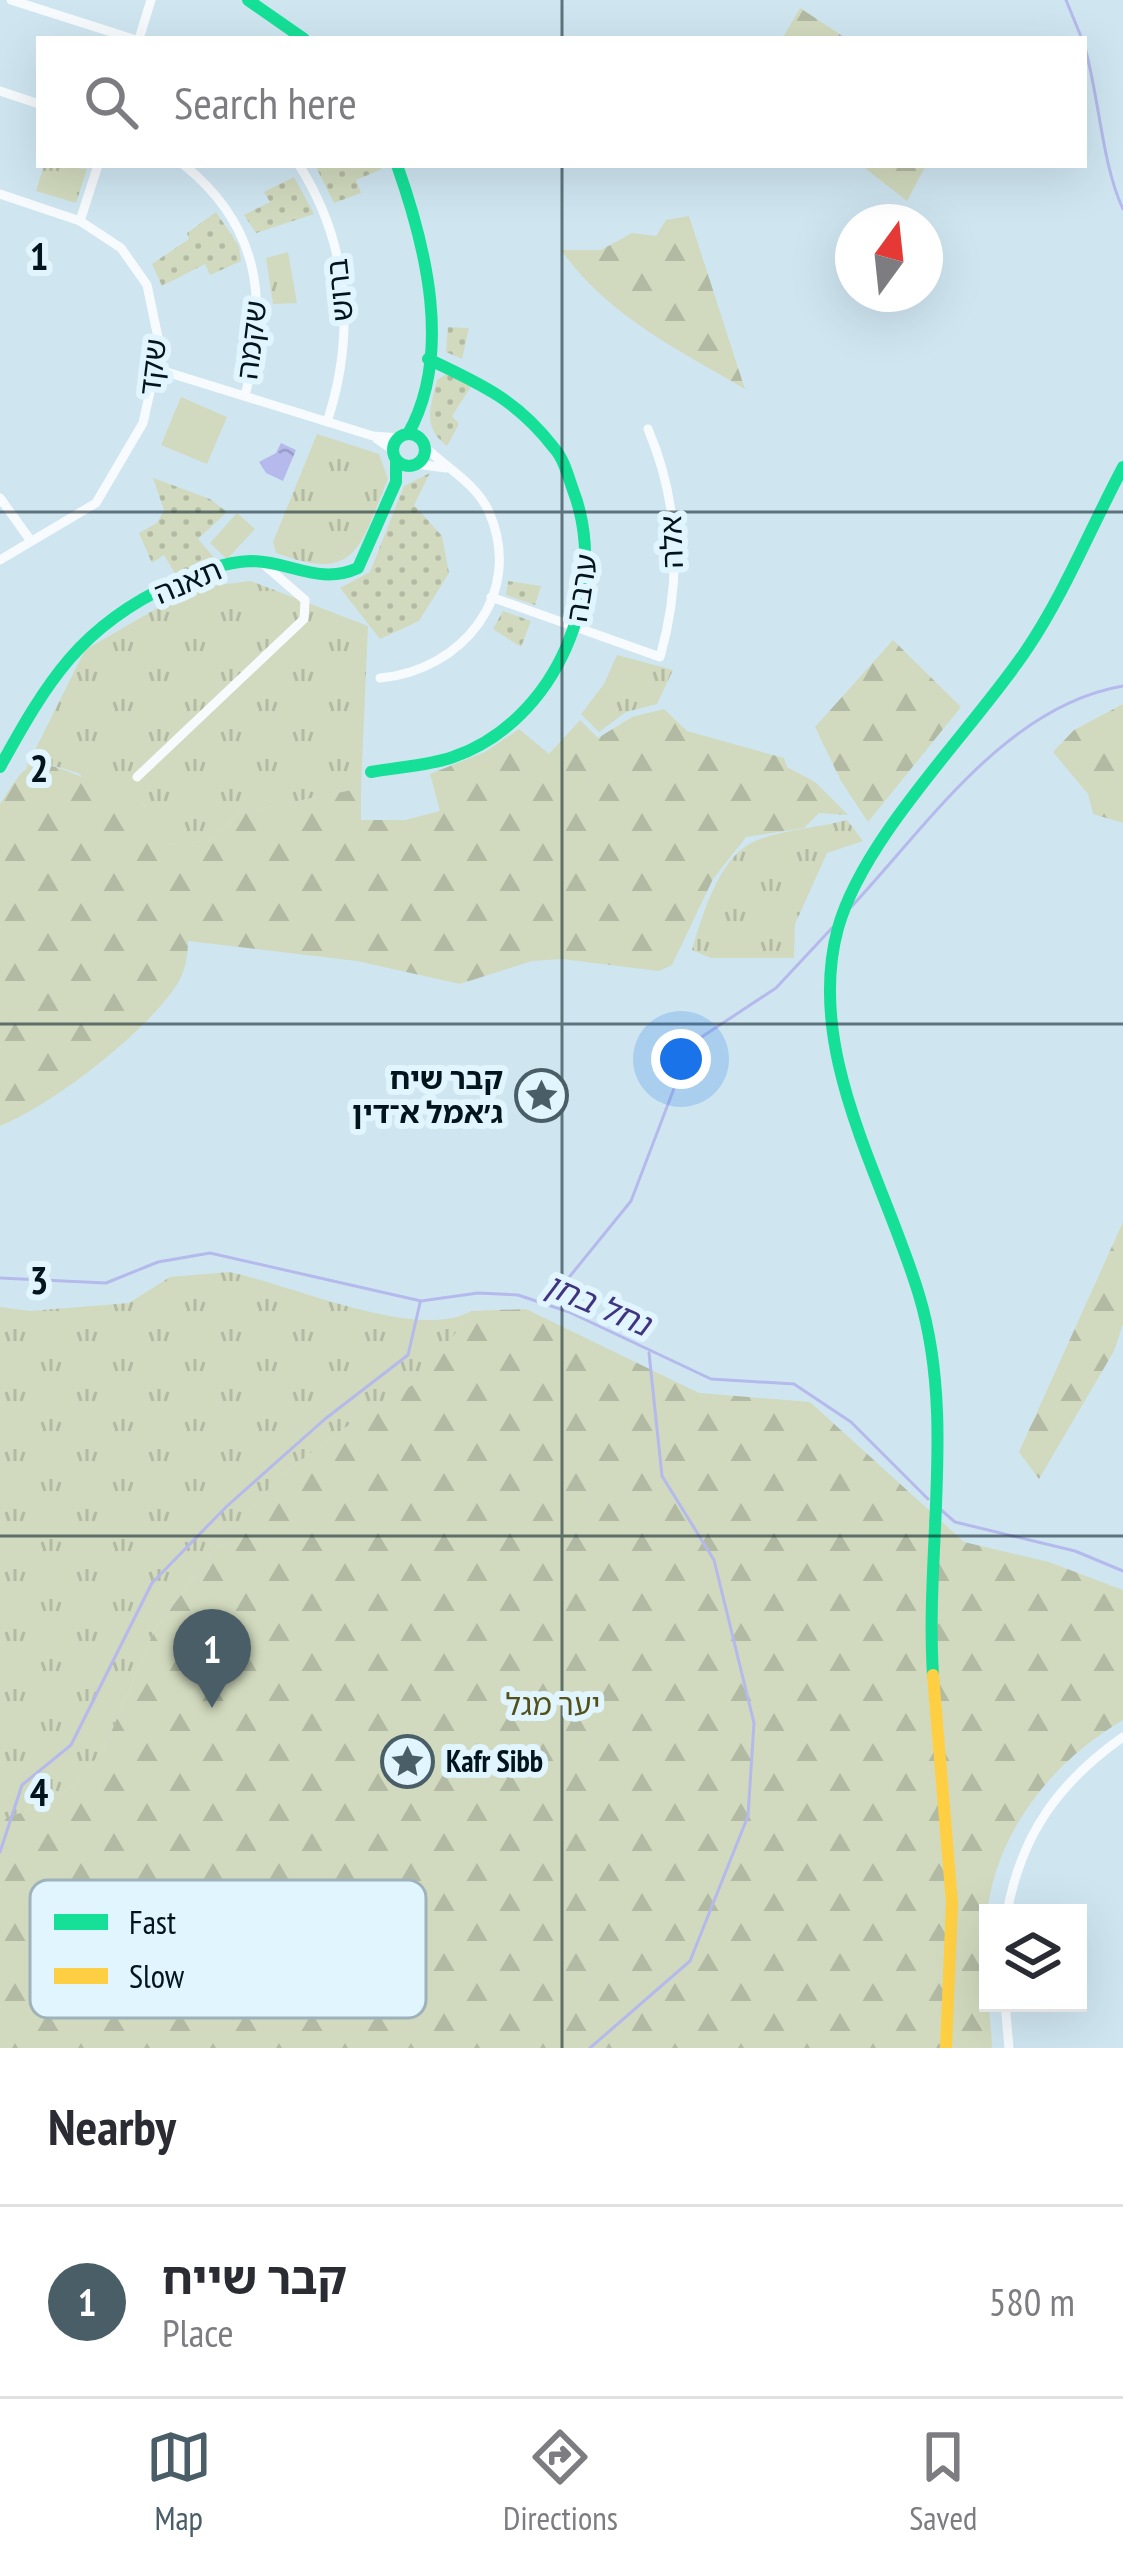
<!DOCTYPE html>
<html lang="en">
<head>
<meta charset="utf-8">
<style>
  body { margin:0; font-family:"PT Sans Narrow","Noto Sans Hebrew",sans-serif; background:#f7f7f7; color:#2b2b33 }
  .controls { position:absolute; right:36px; bottom:36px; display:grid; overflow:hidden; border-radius:0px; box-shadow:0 12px 48px #0002 }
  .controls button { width:108px; height:108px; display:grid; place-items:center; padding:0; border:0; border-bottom:3px solid #e1e1e2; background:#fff; color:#2b2b33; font:60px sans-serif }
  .compass { position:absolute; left:835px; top:204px; width:108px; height:108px; border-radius:50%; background:#fff; box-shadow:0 12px 48px #0002; rotate:15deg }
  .you { position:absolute; left:681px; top:1059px; width:42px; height:42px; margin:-30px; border:9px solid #fff; border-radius:50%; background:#1a73e8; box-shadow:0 0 0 18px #1a73e833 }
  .badge { display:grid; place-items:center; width:78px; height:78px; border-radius:50%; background:#4a5e67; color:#fff; font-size:39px; font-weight:700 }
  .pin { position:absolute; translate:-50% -99px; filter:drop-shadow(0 3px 6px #0008) }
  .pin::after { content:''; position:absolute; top:63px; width:42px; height:36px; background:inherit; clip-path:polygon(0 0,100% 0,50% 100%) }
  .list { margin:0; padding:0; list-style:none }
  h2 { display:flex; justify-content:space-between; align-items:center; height:156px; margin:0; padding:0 48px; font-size:51px }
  h2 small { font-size:39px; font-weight:400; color:#7c7c81 }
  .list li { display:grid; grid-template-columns:78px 1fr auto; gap:36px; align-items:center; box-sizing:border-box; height:192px; padding:0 48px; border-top:3px solid #e1e1e2 }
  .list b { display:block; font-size:45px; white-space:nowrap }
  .list p { margin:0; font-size:39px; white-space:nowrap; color:#7c7c81 }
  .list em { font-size:39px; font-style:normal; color:#7c7c81 }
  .icon { flex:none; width:66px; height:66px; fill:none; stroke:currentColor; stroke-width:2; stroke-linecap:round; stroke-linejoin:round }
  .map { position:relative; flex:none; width:1123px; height:2048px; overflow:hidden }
  .search { position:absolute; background:#fff; box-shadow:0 12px 48px #0002; left:36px; right:36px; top:36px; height:132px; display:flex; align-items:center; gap:30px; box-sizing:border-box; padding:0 42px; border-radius:0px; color:#7c7c81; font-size:45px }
  .sheet { height:348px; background:#fff }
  nav { display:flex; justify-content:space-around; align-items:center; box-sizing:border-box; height:168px; border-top:3px solid #e1e1e2; background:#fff; font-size:33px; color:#7c7c81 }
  nav a { display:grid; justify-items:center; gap:6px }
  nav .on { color:#4a5e67 }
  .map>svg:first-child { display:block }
</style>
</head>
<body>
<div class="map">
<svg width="1123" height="2048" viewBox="0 0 1123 2048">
  <defs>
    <pattern id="grass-tufts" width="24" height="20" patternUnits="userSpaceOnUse" patternTransform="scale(3)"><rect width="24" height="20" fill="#d1dabe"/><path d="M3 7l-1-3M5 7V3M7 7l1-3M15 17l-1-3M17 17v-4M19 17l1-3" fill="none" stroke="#b2baa3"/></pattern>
    <pattern id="forest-firs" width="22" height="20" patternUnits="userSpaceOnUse" patternTransform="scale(3)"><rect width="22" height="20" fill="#d1dabe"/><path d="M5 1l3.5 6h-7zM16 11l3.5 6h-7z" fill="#b2baa3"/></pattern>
    <pattern id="park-dots" width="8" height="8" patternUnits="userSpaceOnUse" patternTransform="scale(3)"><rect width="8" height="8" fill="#d1dabe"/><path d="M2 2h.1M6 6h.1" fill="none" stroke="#b2baa3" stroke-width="1.8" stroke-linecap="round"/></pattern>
    <pattern id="water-ripples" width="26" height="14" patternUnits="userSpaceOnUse" patternTransform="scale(3)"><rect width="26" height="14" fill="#b5b9ec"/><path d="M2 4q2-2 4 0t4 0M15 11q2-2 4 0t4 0" fill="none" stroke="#9a9eca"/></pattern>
  </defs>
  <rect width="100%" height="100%" fill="#cfe6f1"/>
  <path fill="url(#grass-tufts)" d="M44,165L87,169L76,203L36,191Z
    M288,252L297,303L273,304L266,258Z
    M317,434L379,454L388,479C359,546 359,584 276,553L273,542Z
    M251,581L368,626L361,788L240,813L211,840L170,845L144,805L92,786L78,773L41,762L26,768L85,650L192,588Z
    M617,655L673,670L657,704L626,712L599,732L581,714L604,684Z
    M847,820L863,841L827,853L795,924L794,958H711L692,950C702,916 718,859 753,842C779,830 818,828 847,820Z
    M229,1272C290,1284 418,1342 471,1311L423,1380L368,1411L281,1475L219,1545L155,1629L104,1749L73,1786L41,1807L0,1819V1307L30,1311L129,1303L170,1277Z"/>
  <path fill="url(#forest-firs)" d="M800,8L847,39H782Z
    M861,165H926L907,201Z
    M689,216L743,383L745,389C677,349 608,316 561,250H601L632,233L656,236L666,220Z
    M893,640L961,707L868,822L841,781L815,727Z
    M1123,704V823L1093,814L1088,794L1053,752L1074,730Z
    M664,709L687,731L784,758L787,767L815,782L848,815L819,813L804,828L746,837L713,879L672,965L659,971L562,959L532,961L460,984L357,961L188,941C188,956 185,973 176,986C145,1033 54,1104 0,1126V804C10,790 21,766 38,763C49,761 132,797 143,805C156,814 163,833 170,845L211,840L240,813L361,788V820H405L440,811L430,774L485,752L519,729L549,754L580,720L598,738L632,717Z
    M1123,1222V1324L1114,1351L1039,1479L1019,1452Z
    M526,1309L699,1393L810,1402L964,1542L1049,1562L1123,1590V1720C1049,1763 989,1840 986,1929C985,1970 990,2008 992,2048H0V1819L41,1807L73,1786L104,1749L155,1629L219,1545L281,1475L368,1411L423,1379L471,1311Z"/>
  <path fill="url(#park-dots)" d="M323,165H380L382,169L356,180L361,193L334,203L317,169Z
    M294,177L314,214L256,233L244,215L270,202L264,192Z
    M216,212L239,246L241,261L210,275L205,264L162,286L152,264L189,239L187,233Z
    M448,327L469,328L462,359L446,352Z
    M446,374L472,385L452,416L459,424L447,446C422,426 430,410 437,380Z
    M430,473L414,505L442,536L449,573L419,621L380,639L340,588L370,572L404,486Z
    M153,478L210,499L227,512L198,539L218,562L176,575L164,555L152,563L139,533L157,523L164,510Z
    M508,581L541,586L535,605L506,595Z
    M503,611L531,621L521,647L493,629Z"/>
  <path fill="#d1dabe" d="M181,397L227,417L207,464L161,445Z
    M237,513L255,529L227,559L210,543Z"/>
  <path fill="url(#water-ripples)" d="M281,443L296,450L283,481L266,473L259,462L276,453Z"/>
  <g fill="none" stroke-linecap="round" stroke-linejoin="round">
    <path stroke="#b5b9ec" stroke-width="3" d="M1066,0L1082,39
      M1084,44C1099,95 1102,165 1123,209
      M851,907C927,826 1006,706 1123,686
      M0,1278L106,1283L158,1262L210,1253L421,1301L478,1293L518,1295L569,1312L711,1379L794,1384L851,1422L928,1499
      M549,1302L631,1201L691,1044L776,988L832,928
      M940,1509L955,1522L1075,1551L1123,1571
      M0,1852L22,1785L71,1745L152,1583L226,1507L325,1419L408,1355L420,1303
      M590,2048L690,1961L748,1816L754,1723L714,1560L662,1476L649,1353"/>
    <path stroke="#f8fbfd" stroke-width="9" d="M11,0L133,39
      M139,39L151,0
      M0,91L39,104
      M184,165C262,228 268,304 245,396
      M299,165C349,244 356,334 327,422
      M0,194L80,221L121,248L147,285L160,347L143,423L96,503L0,560
      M80,221L98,165
      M157,369L373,436L399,438
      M377,439L393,450
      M417,464L446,468
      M0,498L31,541
      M491,597L660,657C682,580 679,502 648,429
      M380,678C462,671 525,594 489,512C476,483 446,468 424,446
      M137,777L304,619L305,600L260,561
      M1007,1913C1021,1835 1058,1783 1123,1737
      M1005,2003L1009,2048"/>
    <path stroke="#16e098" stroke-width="12" d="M248,0L304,39
      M397,165C426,247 453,354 408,434
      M393 450a16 16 0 1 1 32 0a16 16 0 1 1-32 0Z
      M0,767C47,682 80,626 172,584C197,573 223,562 251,561C290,561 319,586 358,568L396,482V459
      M371,772C397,767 428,766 453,757C557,721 611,589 573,490C568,476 564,459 554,448C517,400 481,384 428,359
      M933,1675C925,1550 956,1417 919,1295C885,1181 804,1052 838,928C864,836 970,733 1025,652C1064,595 1091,527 1123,467"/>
    <path stroke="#ffcf43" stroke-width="12" d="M933,1675L952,1903L946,2048"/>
  </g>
  <path fill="none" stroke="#02151d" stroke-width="3" stroke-opacity="0.55" d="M562,0V39M562,165V2048M0,512H1123M0,1024H1123M0,1536H1123"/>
  <defs>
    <symbol id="sight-ring" viewBox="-11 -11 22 22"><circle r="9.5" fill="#e1f5ff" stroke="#4a5e67" stroke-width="1.5"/><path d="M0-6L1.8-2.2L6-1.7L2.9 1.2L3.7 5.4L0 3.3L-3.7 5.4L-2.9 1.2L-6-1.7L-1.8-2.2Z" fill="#4a5e67"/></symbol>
  </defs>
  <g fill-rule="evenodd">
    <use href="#sight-ring" x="512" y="1066" width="59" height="59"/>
    <use href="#sight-ring" x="378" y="1732" width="59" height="59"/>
  </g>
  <g text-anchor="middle" stroke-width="12" stroke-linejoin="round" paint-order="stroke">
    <g font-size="30" fill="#02151d" stroke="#e1f5ff">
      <text transform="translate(340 290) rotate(-96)" y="10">ברוש</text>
      <text transform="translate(252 340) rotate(-83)" y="10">שקמה</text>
      <text transform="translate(153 367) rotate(-83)" y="10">שקד</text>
      <text transform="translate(672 542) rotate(-92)" y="10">אלה</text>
      <text transform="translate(188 582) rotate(-23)" y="10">תאנה</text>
      <text transform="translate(582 588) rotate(-81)" y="10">ערבה</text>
    </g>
    <g font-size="30" font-weight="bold" fill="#02151d" stroke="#e1f5ff" text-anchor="end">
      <text x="503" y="1089">קבר שיח<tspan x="503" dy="34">ג׳אמל א־דין</tspan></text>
      <text x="446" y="1772" text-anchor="start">Kafr Sibb</text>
    </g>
    <g font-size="30" fill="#535018" stroke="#e1f5ff">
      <text x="553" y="1715">יער מגל</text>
    </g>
    <g font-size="33" font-style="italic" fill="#403482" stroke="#e1f5ff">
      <text transform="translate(598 1304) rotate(23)" y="12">נחל בחן</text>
    </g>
  </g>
  <rect x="30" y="1880" width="396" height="138" rx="18" fill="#e1f5ff" stroke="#9eb2bb" stroke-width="3"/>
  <rect x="54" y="1914" width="54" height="16" fill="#16e098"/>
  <rect x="54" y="1968" width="54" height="16" fill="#ffcf43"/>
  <g font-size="33" fill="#02151d">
    <text x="129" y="1934">Fast</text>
    <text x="129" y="1988">Slow</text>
  </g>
  <g font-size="39" text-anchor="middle" font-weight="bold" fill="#02151d" stroke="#e1f5ff" stroke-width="12" stroke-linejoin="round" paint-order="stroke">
    <text x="39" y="270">1</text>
    <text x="39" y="782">2</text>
    <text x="39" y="1294">3</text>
    <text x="39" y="1806">4</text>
  </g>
</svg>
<div class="controls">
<button><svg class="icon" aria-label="layers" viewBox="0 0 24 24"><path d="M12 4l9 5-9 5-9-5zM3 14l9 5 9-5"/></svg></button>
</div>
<svg class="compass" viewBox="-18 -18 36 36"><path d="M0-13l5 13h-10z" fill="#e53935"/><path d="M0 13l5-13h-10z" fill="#7c7c81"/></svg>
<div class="you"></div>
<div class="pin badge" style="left:212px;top:1708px">1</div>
<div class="search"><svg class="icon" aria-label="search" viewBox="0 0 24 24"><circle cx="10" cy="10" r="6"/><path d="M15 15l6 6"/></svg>Search here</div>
</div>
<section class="sheet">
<h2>Nearby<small></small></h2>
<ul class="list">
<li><span class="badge">1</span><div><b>קבר שייח</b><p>Place</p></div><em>580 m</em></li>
</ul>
</section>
<nav>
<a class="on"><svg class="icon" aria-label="map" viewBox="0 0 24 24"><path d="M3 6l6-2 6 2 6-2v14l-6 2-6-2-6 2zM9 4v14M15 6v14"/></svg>Map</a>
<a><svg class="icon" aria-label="directions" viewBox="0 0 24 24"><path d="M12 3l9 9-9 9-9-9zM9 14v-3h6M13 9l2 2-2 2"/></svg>Directions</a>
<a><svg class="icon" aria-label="saved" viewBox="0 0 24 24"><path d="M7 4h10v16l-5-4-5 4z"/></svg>Saved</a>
</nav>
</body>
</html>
